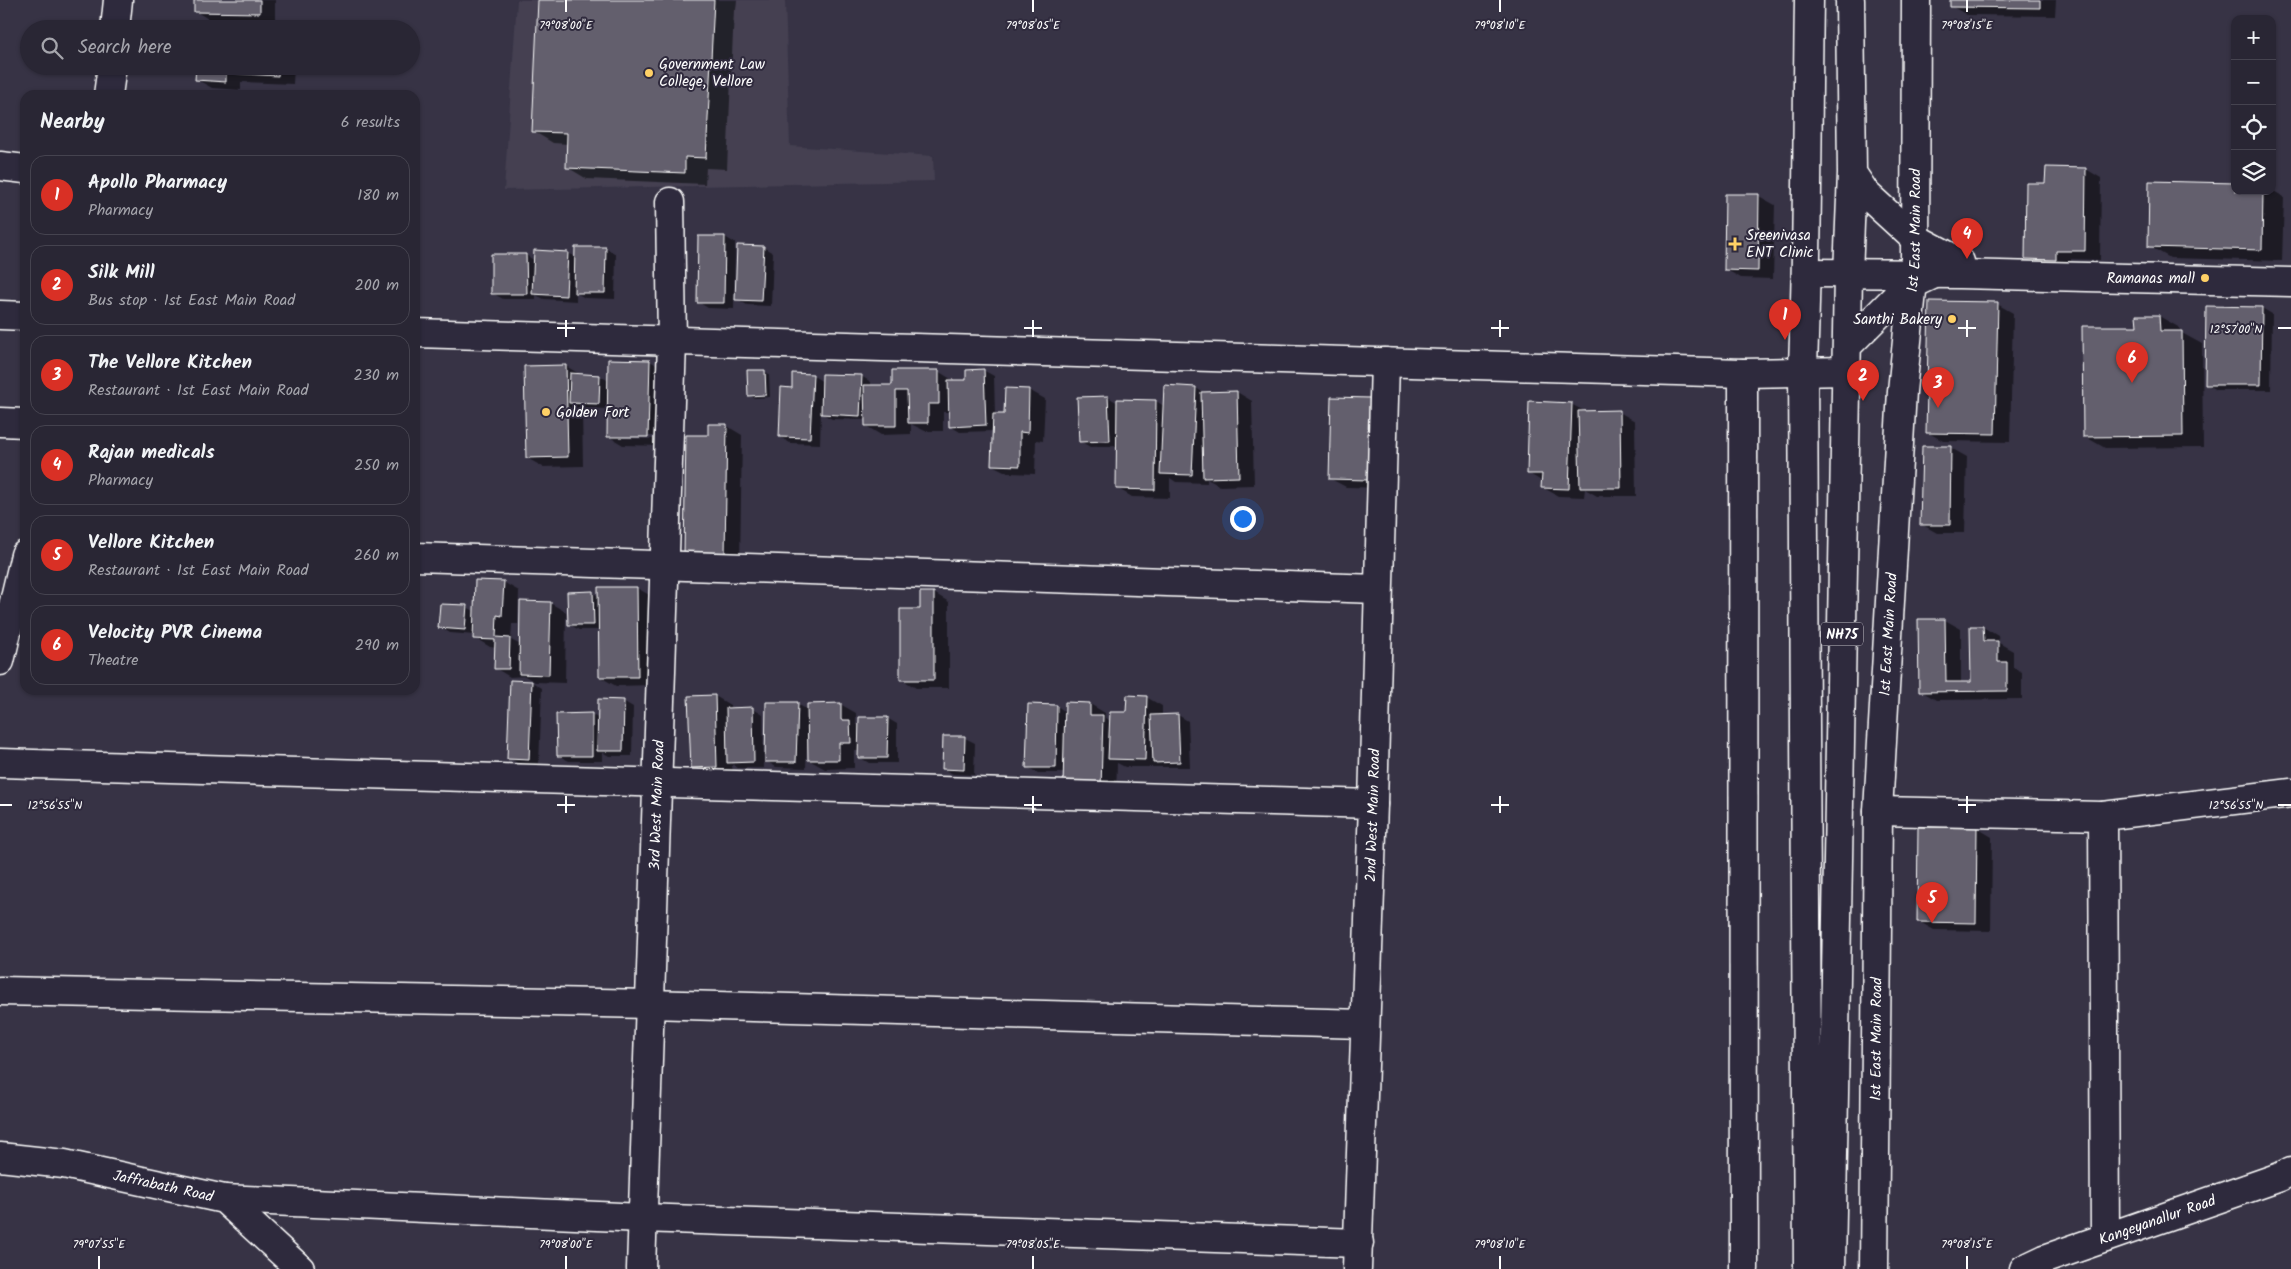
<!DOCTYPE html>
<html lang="en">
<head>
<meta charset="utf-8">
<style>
  body { margin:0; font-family:Kalam,sans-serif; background:#353240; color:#f1f3f6 }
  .controls { position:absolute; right:15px; top:15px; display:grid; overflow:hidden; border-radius:10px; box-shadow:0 1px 4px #0004 }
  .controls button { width:45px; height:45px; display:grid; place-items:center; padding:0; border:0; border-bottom:1px solid #45434f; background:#292634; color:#f1f3f6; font:25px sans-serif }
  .you { position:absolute; left:1242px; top:518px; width:18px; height:18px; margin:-12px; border:4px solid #fff; border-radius:50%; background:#1a73e8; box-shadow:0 0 0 8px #1a73e833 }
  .badge { display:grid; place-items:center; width:32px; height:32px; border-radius:50%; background:#d93025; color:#fff; font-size:16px; font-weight:700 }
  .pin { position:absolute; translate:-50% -41px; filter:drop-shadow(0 1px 2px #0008) }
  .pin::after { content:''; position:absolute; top:26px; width:18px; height:15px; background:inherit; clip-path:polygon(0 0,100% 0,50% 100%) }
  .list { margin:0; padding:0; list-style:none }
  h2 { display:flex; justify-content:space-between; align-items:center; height:65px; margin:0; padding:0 20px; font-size:21px }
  h2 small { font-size:16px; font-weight:400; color:#a5a5ac }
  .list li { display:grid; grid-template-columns:32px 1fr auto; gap:15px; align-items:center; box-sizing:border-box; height:80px; margin:0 10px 10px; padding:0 10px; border:1px solid #45434f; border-radius:15px }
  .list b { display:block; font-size:19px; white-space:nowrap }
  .list p { margin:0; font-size:16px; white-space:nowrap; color:#a5a5ac }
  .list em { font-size:16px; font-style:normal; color:#a5a5ac }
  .icon { flex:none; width:28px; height:28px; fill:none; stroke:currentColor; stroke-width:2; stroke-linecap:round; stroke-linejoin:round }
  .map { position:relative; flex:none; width:2291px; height:1269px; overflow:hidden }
  .search { position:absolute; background:#292634; box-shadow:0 1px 4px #0004; left:20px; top:20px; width:400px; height:55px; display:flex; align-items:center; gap:12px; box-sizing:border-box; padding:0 18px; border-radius:28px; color:#a5a5ac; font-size:19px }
  .panel { position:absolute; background:#292634; box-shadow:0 1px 4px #0004; left:20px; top:90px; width:400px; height:605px; border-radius:15px }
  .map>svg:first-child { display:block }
</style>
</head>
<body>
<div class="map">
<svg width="2291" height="1269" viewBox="0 0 2291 1269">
  <rect width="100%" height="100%" fill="#373345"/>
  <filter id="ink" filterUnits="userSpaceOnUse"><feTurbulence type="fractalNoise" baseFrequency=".02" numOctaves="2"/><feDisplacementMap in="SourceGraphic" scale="10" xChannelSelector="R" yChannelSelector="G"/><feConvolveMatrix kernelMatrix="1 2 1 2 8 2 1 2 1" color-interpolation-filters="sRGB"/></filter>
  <g filter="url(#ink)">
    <path fill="#444051" d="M517,0H785L790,146L933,156L934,181L504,190Z"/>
    <path fill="#0007" fill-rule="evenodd" d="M195,0H275V21L210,20L195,11Z
      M539,0H737L736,10H734L727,169L706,168L705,184L587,179L567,167L568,144L553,143L533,131Z
      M1951,0H2056L2055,16L1967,15L1951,6Z
      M181,66H294L293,84L241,82V90L212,88L196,79L197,68Z
      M2086,169L2101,178L2100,260L2071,259V268L2042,267L2026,258L2046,184Z
      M2272,190L2284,197L2282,261L2170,258L2149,246L2235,191Z
      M1726,195L1759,196L1775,205L1773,279L1741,278L1725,269Z
      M725,237L735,243L734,309L708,308L698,302Z
      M763,247L773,253L771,306L747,305L737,299Z
      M606,248L616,254L615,299L585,298L576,293V301L544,299L536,295V299H503L492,293L526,255L535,261L568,253L576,257Z
      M1997,304L2013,313L2010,442L1943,441L1927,432Z
      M2207,307L2262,308L2272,314L2271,390H2216L2206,384Z
      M2159,316L2180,328V332L2202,344L2203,447L2105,448L2084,436L2138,327Z
      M650,361L665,370L663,446L623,445L608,436V409L582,408L583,466L543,467L527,458L566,366L581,375L600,376L609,381ZM622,436H654V439L622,438Z
      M983,370L994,376L995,415H1005L1006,390H1029L1045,399L1043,441L1036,440L1035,474L1008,473L992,465L993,431L960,432L950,426V412H943V431H925L911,424V434L881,435L866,426V420L832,419L821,413L820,444L790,443L780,437L793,389L812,375L823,382L861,376L871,382V386H894L938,371L954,381H967Z
      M764,371L769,374L770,397L754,398L750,395Z
      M1196,388L1204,393L1237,392L1252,401L1254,485L1220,486L1207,479V483L1176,482L1170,478V498L1132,497L1117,488L1118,446L1090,447L1080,441L1108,397L1118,403L1156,401L1164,406Z
      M1370,399L1385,408L1384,488L1346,487L1331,479Z
      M1571,404L1586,412H1619L1635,421L1636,496H1597L1585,489L1584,497L1558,496L1542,487L1543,482L1528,473Z
      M727,426L742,435L740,564L701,563L709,437Z
      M1923,447L1951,448L1967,457L1965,533H1937L1921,524Z
      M503,582L519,591L518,624H512L511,640L521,645L550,603L566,612L565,683L535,682L525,676L510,677L495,668L496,648L490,647L475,638V635L450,633L440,627L467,607L476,612Z
      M599,588H637L653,597L654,685L616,686L600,677V630H579L569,624L568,593H593L599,596Z
      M934,593L949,602V688H916L901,679L921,610Z
      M1945,620L1961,629V683H1972L1983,627L1998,636L1999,643L2013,651V667L2022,672V699L1936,700L1921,691L1919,621Z
      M532,682L542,688L539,765L519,764L509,758Z
      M715,696L730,705V709H752L763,714L764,768H738L732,764L733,776H707L692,768Z
      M1146,697L1162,706V716L1178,715L1188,721L1190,767H1125L1117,763L1116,797L1064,773H1038L1027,767L1029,705L1057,706L1066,712L1090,704L1105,713V718L1111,721L1128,713Z
      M623,701L633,707L632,756H609L602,752V761H569L559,756L591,714L599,719Z
      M797,704L808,710L840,704L856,713V724L860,726L887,718L897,724V763H869L859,757V751H854V768L825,769L809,760V744H807L806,768L776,767L766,761Z
      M965,738L975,743L974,775L953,774L943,769Z
      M1977,828L1992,837L1991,931L1934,930L1918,921Z"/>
    <path fill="#635f6d" stroke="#fff" d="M194,0H260V13L194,12Z
      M538,0H714L706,158L685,157V173L566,168L567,133L532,132Z
      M1950,0H2040V8L1950,7Z
      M167,25L245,29H167Z
      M196,66H279L278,76L226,73V82L195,80Z
      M2046,167L2086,168L2085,251H2056V260L2025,259L2026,183H2045Z
      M2149,181L2235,183V191H2263L2262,250L2148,247Z
      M1725,194H1759L1758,271L1724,270Z
      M698,236H725L724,303H697Z
      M737,245L764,246L761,301L735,300Z
      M575,247H606L605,293H574Z
      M534,250L568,252L566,296L532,294Z
      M491,254H526L527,294H491Z
      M1929,301L1998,302L1995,434L1926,433Z
      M2206,306L2262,307L2261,385H2205Z
      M2136,315H2159L2160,331H2182L2183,436L2083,437L2082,326H2137Z
      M608,359L650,360L648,437H607Z
      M566,365L568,457L526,458L524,366Z
      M984,369L986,425L949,427L948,380H966V370Z
      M747,370H765L766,395L748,396Z
      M892,370H939V404H928V423H908L907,391H896V426H865L864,385H892Z
      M570,373L600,375L599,404L569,403Z
      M792,373L813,374L810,438L779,437L781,387L792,388Z
      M822,374L862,375L860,416L821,414Z
      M1164,385L1196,387L1192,475L1160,474Z
      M1005,388L1029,389L1028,433L1020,432V466L991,465L993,414H1004Z
      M1237,391L1239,477L1203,478L1201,392Z
      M1108,396L1110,441L1079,442L1077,397Z
      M1331,397L1370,398L1368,480L1329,479Z
      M1117,399L1156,400L1155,490L1116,489Z
      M1529,401L1572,403L1569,489L1541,488L1542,474H1527Z
      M1620,410L1621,488H1580L1578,411Z
      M708,424H727L725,555L684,554L686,435H708Z
      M1922,446H1951L1950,525H1920Z
      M475,580L504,581L502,616L497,615L496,637L510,638L509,669H494L495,640L473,639Z
      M598,587H637L638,677H599Z
      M593,591L594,625H568L567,592Z
      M920,592H934V680H900V609H920Z
      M520,601L551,602L549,675L519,674Z
      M440,604L467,605L465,630L438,628Z
      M1918,619H1945L1946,682H1971L1970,626H1983L1984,641H1998V662H2007V691L1919,692Z
      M510,680L532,681L529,760L507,759Z
      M715,695L717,767L691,768L688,696Z
      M1127,695L1147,696L1145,760L1108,759L1110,712H1126Z
      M598,699L624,700L623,751H597Z
      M766,702H798L796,762H765Z
      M1065,702L1090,703V715H1103L1101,788L1063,787Z
      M841,703V720H850L851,743H839V760H808L807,704Z
      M1028,704L1057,705L1056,768H1026Z
      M753,707L754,762L727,763L726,708Z
      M592,713V756H557L556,714Z
      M1178,714L1180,762L1153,763L1151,715Z
      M859,717H888L887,758H858Z
      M943,736H965L964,770L942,769Z
      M1918,827H1977L1976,923L1917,922Z"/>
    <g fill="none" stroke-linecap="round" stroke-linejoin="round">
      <defs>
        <g id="minor">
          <path d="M115,29L118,0"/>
          <path d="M108,95L112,66"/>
          <path d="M0,166L25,169"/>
          <path d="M0,315L25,316"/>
          <path d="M415,333L1743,373L1847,371"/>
          <path d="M1743,373L1744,1269"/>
          <path d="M0,422L25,423"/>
          <path d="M415,557L1378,589"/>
          <path d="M0,661L25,555"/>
          <path d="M0,763L1373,804"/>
          <path d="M1878,811L2103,816L2105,1238"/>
          <path d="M2103,816L2291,793"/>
          <path d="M0,991L649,1004L1364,1024"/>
          <path d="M224,1199L642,1218L1359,1243"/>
          <path id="s1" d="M641,1269L672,342L670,202"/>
          <path id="s2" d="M1357,1269L1373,804L1385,362"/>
          <path id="s3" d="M1874,1269L1878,811L1902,391L1915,261L1916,0"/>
          <path id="s4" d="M2024,1269L2045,1259L2280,1177L2291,1171"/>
        </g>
        <g id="major">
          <path d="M1807,273L1959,274L2291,282"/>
          <path id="s5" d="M0,1157L64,1164L224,1199L300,1269"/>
        </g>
        <path id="highway" d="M1852,173L1866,194L1913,237L1960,262
          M1847,346L1895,298L1913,284L1960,262
          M1808,1269L1803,365C1808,243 1807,122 1809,0
          M1831,1269L1848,274L1852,173L1850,0"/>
      </defs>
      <use href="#minor" stroke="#fff" stroke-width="31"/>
      <use href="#major" stroke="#fff" stroke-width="31"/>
      <use href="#highway" stroke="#fff" stroke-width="31"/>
      <use href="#minor" stroke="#2f2a3d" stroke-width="28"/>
      <use href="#major" stroke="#2f2a3d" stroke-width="28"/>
      <use href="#highway" stroke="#2f2a3d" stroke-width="28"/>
    </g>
  </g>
  <path fill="none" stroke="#fff" stroke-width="2" d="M566,0V12M1033,0V12M1500,0V12M1967,0V12M566,320V337M1033,320V337M1500,320V337M1967,320V337M557,328H575M1024,328H1042M1491,328H1509M1958,328H1976M2278,328H2291M566,796V813M1033,796V813M1500,796V813M1967,796V813M0,805H12M557,805H575M1024,805H1042M1491,805H1509M1958,805H1976M2278,805H2291M99,1256V1269M566,1256V1269M1033,1256V1269M1500,1256V1269M1967,1256V1269"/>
  <g fill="#ffd166" stroke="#2f2a3d" stroke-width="2">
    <circle cx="649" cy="73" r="5"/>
    <path d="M1732.5 236.5h5v5h5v5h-5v5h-5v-5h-5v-5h5z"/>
    <circle cx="2205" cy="278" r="5"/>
    <circle cx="1952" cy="319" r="5"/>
    <circle cx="546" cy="412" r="5"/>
  </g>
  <g text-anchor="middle" stroke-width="4" stroke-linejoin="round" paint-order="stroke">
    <rect fill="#2f2a3d" stroke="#c1bfc5" stroke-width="1" x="1821" y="622.5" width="42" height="23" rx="4"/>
    <g font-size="14" font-weight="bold" fill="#fff">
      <text x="1842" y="639">NH75</text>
    </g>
    <g font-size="15" fill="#fff" stroke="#2f2a3d" text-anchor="start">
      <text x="659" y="69">Government Law<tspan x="659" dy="17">College, Vellore</tspan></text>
      <text x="1746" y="240">Sreenivasa<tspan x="1746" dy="17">ENT Clinic</tspan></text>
      <text x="2195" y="283" text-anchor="end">Ramanas mall</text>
      <text x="1942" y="324" text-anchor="end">Santhi Bakery</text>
      <text x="556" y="417">Golden Fort</text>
    </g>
    <g font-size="15" fill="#fff" stroke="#2f2a3d">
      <text dy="5" stroke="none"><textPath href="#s3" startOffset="1040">1st East Main Road</textPath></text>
      <text dy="5" stroke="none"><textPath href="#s3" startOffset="635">1st East Main Road</textPath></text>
      <text dy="5" stroke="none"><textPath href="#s1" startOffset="464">3rd West Main Road</textPath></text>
      <text dy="5" stroke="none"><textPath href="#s2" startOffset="454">2nd West Main Road</textPath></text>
      <text dy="5" stroke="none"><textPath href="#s3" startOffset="230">1st East Main Road</textPath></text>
      <text dy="5" stroke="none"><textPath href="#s5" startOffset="166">Jaffrabath Road</textPath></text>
      <text dy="5" stroke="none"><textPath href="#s4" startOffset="142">Kangeyanallur Road</textPath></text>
    </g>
  </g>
  <g font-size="12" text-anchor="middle" fill="#fff" stroke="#2f2a3d" stroke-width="4" stroke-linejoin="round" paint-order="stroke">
    <text x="566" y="29">79°08'00"E</text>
    <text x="1033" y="29">79°08'05"E</text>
    <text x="1500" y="29">79°08'10"E</text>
    <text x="1967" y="29">79°08'15"E</text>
    <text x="2236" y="333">12°57'00"N</text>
    <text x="55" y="809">12°56'55"N</text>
    <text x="2236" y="809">12°56'55"N</text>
    <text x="99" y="1248">79°07'55"E</text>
    <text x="566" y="1248">79°08'00"E</text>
    <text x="1033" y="1248">79°08'05"E</text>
    <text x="1500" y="1248">79°08'10"E</text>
    <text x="1967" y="1248">79°08'15"E</text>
  </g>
</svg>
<div class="controls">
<button>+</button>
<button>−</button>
<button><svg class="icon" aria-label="locate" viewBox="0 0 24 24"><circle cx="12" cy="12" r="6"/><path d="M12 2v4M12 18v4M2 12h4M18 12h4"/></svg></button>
<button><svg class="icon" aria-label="layers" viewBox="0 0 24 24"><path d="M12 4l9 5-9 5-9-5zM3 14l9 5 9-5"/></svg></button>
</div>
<div class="you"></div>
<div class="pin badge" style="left:1785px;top:340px">1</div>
<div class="pin badge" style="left:1863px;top:401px">2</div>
<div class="pin badge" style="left:1938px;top:408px">3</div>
<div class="pin badge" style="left:1967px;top:259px">4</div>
<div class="pin badge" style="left:1932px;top:923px">5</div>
<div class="pin badge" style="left:2132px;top:383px">6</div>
<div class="search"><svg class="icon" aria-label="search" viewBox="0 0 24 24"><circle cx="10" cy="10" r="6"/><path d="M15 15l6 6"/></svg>Search here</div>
<section class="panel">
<h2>Nearby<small>6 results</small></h2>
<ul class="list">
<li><span class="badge">1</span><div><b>Apollo Pharmacy</b><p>Pharmacy</p></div><em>180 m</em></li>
<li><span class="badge">2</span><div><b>Silk Mill</b><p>Bus stop · 1st East Main Road</p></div><em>200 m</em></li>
<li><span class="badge">3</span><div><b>The Vellore Kitchen</b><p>Restaurant · 1st East Main Road</p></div><em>230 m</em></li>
<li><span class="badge">4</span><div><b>Rajan medicals</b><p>Pharmacy</p></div><em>250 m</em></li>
<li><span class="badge">5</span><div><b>Vellore Kitchen</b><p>Restaurant · 1st East Main Road</p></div><em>260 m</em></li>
<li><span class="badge">6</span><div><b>Velocity PVR Cinema</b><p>Theatre</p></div><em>290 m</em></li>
</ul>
</section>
</div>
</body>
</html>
